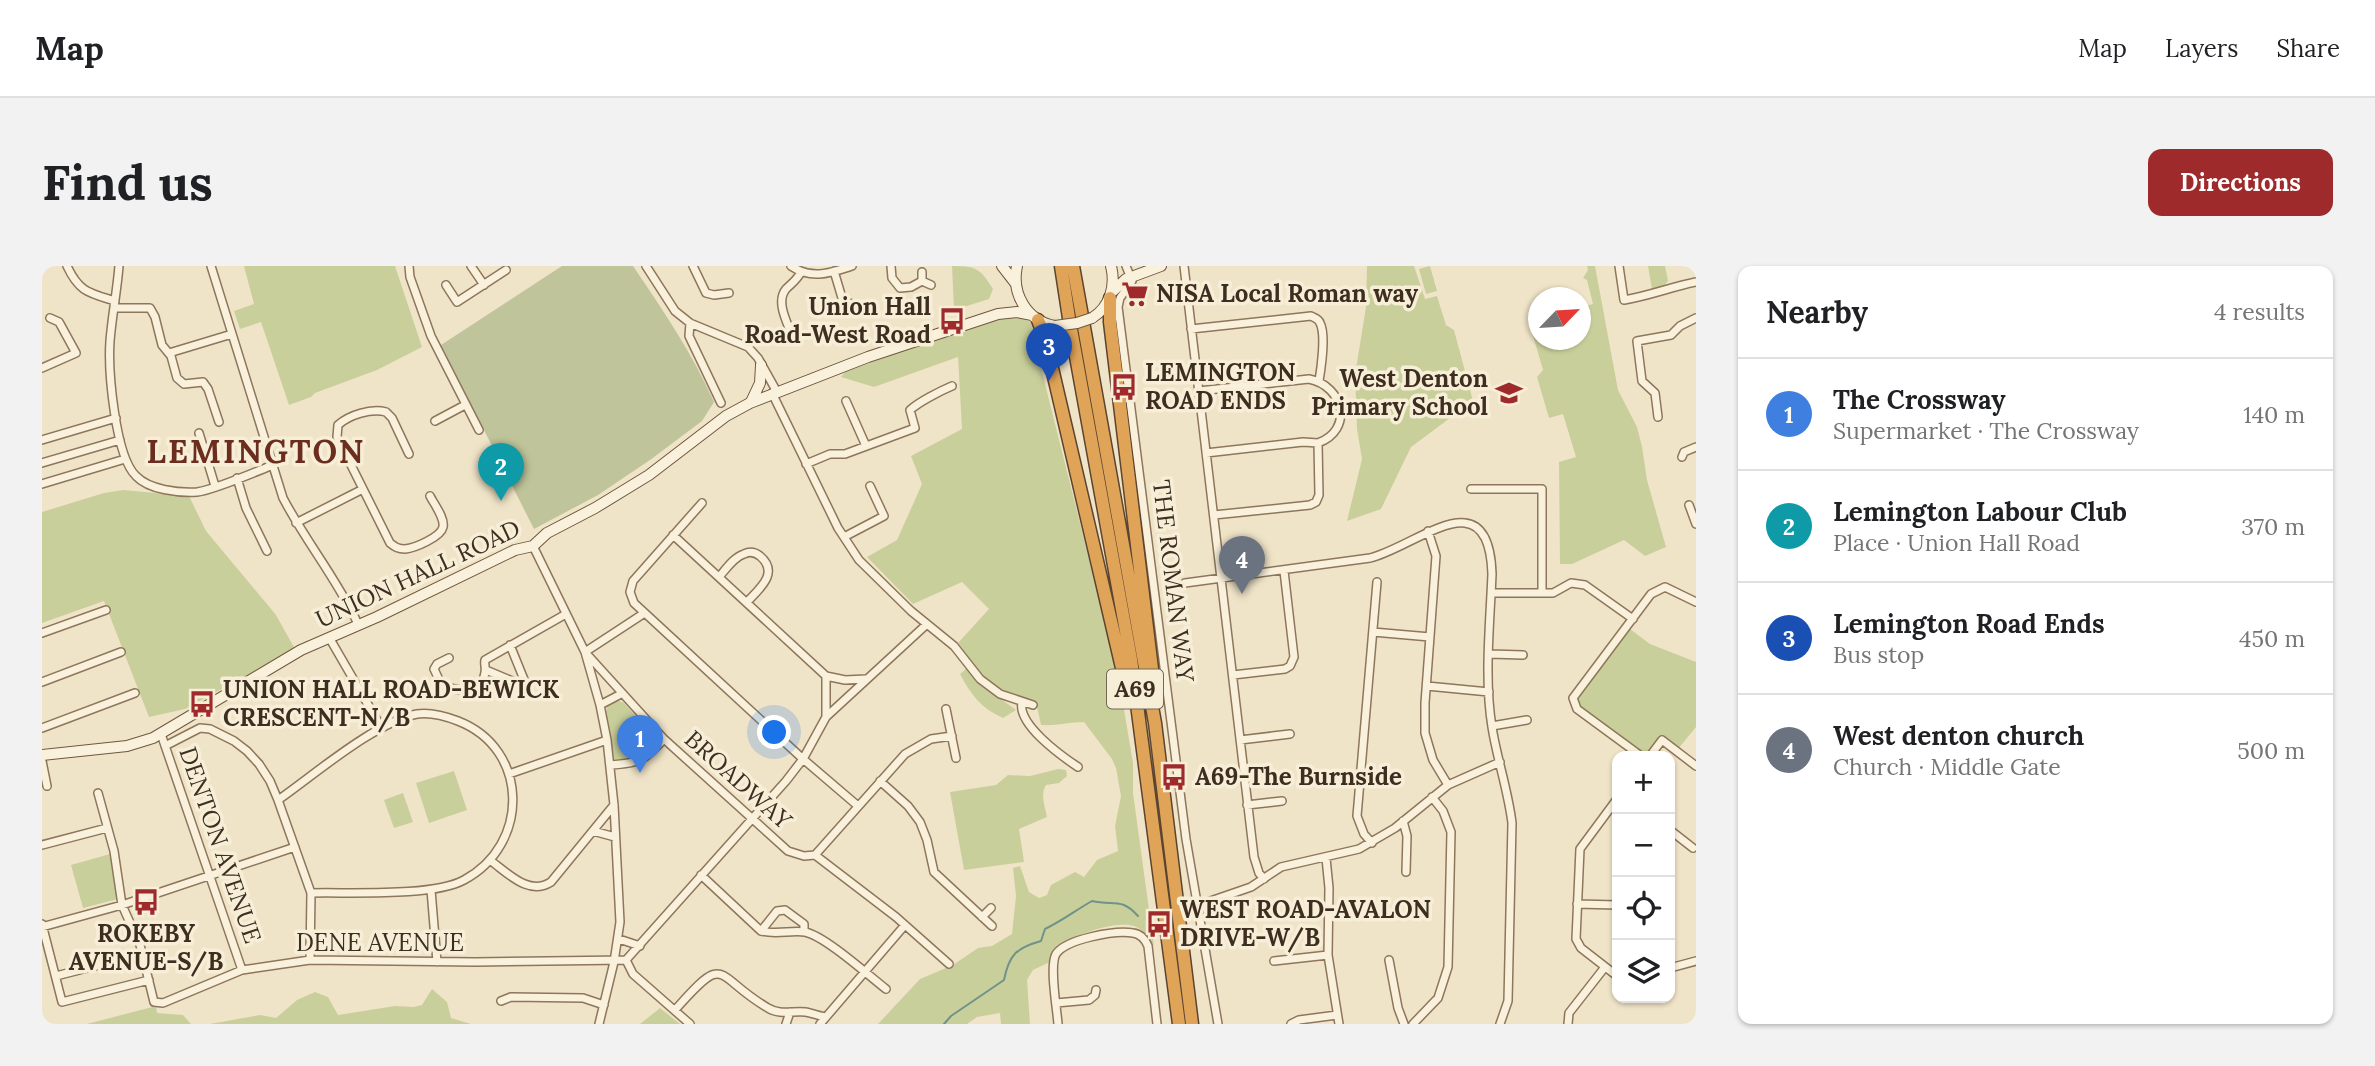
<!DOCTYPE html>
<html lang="en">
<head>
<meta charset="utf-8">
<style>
  body { margin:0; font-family:Lora,serif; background:#f2f2f2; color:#202124 }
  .controls { position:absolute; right:21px; bottom:21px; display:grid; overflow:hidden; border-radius:14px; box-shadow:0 2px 5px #0004 }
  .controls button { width:63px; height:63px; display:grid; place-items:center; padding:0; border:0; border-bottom:2px solid #e0e0e0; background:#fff; color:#202124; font:35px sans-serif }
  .compass { position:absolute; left:1486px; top:21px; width:63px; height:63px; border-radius:50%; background:#fff; box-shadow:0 2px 5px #0004; rotate:65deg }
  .you { position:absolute; left:733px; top:467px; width:24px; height:24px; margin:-18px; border:5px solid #fff; border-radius:50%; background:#1a73e8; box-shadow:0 0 0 10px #1a73e833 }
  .badge { display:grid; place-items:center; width:46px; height:46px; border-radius:50%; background:#9e2a2b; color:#fff; font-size:23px; font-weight:700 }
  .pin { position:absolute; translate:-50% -58px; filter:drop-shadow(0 2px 4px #0008) }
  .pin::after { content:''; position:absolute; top:37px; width:24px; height:21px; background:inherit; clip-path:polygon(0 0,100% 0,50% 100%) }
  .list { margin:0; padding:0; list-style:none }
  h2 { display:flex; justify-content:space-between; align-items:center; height:91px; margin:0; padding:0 28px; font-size:30px }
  h2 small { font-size:23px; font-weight:400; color:#757577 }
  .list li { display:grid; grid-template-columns:46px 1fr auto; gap:21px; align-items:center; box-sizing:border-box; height:112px; padding:0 28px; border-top:2px solid #e0e0e0 }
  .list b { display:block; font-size:26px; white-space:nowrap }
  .list p { margin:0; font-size:23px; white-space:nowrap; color:#757577 }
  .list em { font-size:23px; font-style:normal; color:#757577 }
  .icon { flex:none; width:38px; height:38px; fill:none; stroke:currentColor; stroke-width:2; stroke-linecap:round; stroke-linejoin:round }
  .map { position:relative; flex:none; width:1654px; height:758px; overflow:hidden; border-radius:14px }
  header { display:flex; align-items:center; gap:42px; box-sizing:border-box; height:98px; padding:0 35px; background:#fff; border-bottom:2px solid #e0e0e0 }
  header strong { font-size:33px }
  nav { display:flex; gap:38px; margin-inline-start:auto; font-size:24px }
  .intro { display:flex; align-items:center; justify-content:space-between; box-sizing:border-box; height:168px; padding:0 42px }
  h1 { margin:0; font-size:49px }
  .button { padding:18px 32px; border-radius:14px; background:#9e2a2b; color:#fff; font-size:24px; font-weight:700 }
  main { display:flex; gap:42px; padding:0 42px }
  aside { flex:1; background:#fff; border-radius:14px; box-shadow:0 2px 5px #0004 }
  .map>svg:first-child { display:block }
</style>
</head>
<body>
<header>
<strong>Map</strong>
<nav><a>Map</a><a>Layers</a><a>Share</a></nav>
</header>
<div class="intro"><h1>Find us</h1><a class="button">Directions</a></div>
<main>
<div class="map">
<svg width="1654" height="758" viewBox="0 0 1654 758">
  <rect width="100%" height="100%" fill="#f0e4c8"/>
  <path fill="#c9cf9b" d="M202,0H353L380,81L335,104L273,127L269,131L247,139L219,56L198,63L192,45L212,38Z
    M910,0C934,0 938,2 951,23L947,33L912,44Z
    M1325,0H1372L1383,33L1395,30L1404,59L1412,64L1431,135L1369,181L1339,243L1305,255L1320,193L1315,163L1313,109L1324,41Z
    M1388,0L1395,25L1384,28L1377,3Z
    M1545,0H1553L1576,124L1595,161L1600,181L1605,214L1624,281L1603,290L1582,274L1530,298H1518L1517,196L1534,191L1521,148L1507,152L1495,111L1501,104L1487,56L1496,53V74H1538L1539,41L1551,38L1545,14L1541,12L1546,4Z
    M1606,0H1623L1626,15L1620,22L1610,23Z
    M963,52H978L989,56L996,73L1000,106L1076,408L1091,497V527L1112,680C1107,672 1101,663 1092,660C1071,654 1032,670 1014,680L1008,696L991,704L985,714L988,758H959L958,747L935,751L925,758H836L878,713L911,699L936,682L950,680L970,668L974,630L971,602L978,600L987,626L997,632L1005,629L1009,619L1033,606L1042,611L1055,594L1076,585L1073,560L1079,530L1074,502L1070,493L1042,456C1027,456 1014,460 999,459L994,436L961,424L959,433L974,444L961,452C940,443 928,428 918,408L931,397L916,377L947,343L920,316L871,338L825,291L855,274L880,218L869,190L920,163L916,91L832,121L799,111L803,106L910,67Z
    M81,224L147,230L164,265L234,349L253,383L143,443L107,451L62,335L0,357V246L62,227Z
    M1588,363L1608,378L1654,396V461L1636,483L1620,471L1604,489L1599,487L1538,442L1535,432Z
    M575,435L581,436L613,471V477L607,485L580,496L572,493L564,446L565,441Z
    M1016,503L1024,504L1025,510L1017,517L1004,519C998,529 1003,540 1005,551L977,563L982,596L922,604L908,526L954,519L966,509L988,510Z
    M412,505L425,544L387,557L374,517Z
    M361,527L371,556L352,562L342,534Z
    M68,588L76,633L41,642L29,599Z
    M390,723L405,736L409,752L429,758H168L218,749L234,752L255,734L273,726L286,731L296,749L353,740L372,741L380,739Z
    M114,740L115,747L141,749L149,758H45Z
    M618,742L638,758H598Z"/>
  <path fill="#bfc49a" d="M520,0H591C621,44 650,87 672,136L660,155L608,194L556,229L492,263L399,79Z"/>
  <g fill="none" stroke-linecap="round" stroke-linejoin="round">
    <path stroke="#6f938a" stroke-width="2" d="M902,758L909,750L962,714C967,689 974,682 999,675L1003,663C1020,655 1034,644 1050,635C1072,640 1079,631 1096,650"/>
    <defs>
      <path id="street" d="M25,0C37,26 47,27 73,35
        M77,0C75,25 70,50 68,75C66,104 73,190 94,210C107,224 137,227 155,226C172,224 213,206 231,199
        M169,0L241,232C264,276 295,313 316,358
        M367,0L368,11L389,70L437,164
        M429,0L442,19
        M604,0L633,45L648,57L706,81L716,92L735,126
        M651,0L664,27L672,29L687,27
        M749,0C770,14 788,7 810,0
        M849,0L850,12L858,22L869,21L880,15
        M1084,0L1090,15L1078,32L1076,41L1144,573L1176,758
        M1142,0L1212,591L1217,607L1222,613
        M1577,0L1582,34C1607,30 1629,21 1654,16
        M792,5L803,42
        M880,6V15L889,19
        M404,19L415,36L464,4
        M801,35L816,40
        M73,42H108L113,51L120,79L129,90L135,112L142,118L161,116L166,123L177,156
        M648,57L647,70L679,137
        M1149,63L1269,50C1274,53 1276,52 1278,57C1284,68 1279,103 1277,115
        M749,67C744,54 734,35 744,23C750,17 755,14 759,6
        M127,87L190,68
        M0,102L34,87L17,56L8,52
        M1157,125L1267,113C1302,120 1312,164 1276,177
        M730,127L796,262L817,294L869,345L912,380L938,413L958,428L991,439
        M804,135L824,180
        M1616,151L1613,127L1600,115L1595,75L1629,69L1638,60L1654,52
        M393,155L423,139
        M157,167L173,220
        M0,174L74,152
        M1164,187L1261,176L1276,177L1277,229L1274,236L1268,239L1172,249
        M367,188L350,152L344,146C329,142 307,149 296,159L295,171L348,277C353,281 356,283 363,283C373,282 399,271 401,261C403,252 392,238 388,230
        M1640,191L1642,186L1654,181
        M0,197L78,174
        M764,198L788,188H803L873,162L868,144C877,136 898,125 910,120
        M195,212L204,242L225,285
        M0,218L83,193
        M1429,223H1500V327
        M660,237L591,315L588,326L592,337L761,493L816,540
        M1647,239L1654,258
        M254,257L321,223
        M1386,265L1394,290L1383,437V467L1391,494L1406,519
        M631,269L784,410L803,414L824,413
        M802,271L842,250L828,220
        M491,280L543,386L558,439L565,474L572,539L578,656L572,696L557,758
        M677,311C684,303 692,291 702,288C708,285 713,286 718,290C738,307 717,323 705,336
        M1143,317L1328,292C1374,281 1447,210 1450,308C1448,358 1442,412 1450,461C1455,493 1466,524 1470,557L1466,735L1458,758
        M1449,327H1511L1529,317L1543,319L1591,353
        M601,348L543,386L622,473L746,585L762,590L773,589L854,651L907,698
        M1331,366L1388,371
        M0,367L64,344
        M288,373L339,461
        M1448,388L1481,389
        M407,392L395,398L392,403L399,418C415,426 440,430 443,406C444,402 442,398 443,394L524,348
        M444,404L475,417L483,416L468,379
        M1191,409L1243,403L1248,400L1252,391L1242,305
        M0,416L79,386
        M1385,420L1447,426
        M980,436C975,458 1018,489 1036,501
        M558,439L579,428
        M904,443L914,492
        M784,451V410
        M1450,460L1485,454
        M0,462L93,427
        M119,468L200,704
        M1198,474L1248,468
        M123,480L158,462L168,463L192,475L205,485L217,498L228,515L236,534L269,627L268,694
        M1599,490L1535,443L1531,432L1609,328L1623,321L1654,336
        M1608,490L1620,474L1654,500
        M0,495L5,520
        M568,499C599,497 601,495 622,473
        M467,508L565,474
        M838,515L866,540L878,556L885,574L892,606L950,660
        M56,527L72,585L80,639L98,679L112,736L121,737L200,704L268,694L433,696L584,694
        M1575,533L1538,583L1534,673L1539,682L1575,710
        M236,534C272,509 333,456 375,448C389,446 403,450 416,455C488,483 488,579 422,614C391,631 307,626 269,627
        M1205,539L1240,535
        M1361,555L1365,570L1364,606
        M1628,564L1651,582
        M551,565L573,571
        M1330,577L1322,568L1315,550L1335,316
        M0,579L65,562
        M773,589L863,488L889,473L910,470
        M1284,592L1287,622L1286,689L1297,758
        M449,595C467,608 487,630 509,616L572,539
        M659,609L719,665C734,669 749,664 763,666C783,670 826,709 844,723
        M389,624L395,696
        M1535,638L1575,639
        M1154,640L1209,621L1239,601L1317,583L1353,562L1406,519L1458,496
        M940,651L949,642
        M0,658L20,736L107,714
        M0,661L80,639L253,581
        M719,665L735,645L743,644L762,658V666
        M577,673L598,680
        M1347,694L1356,742L1362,758
        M1232,695L1286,689
        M1628,702L1654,695
        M14,710L100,688
        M459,735L469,731L541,732L562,739
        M1014,737L1047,734L1053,729L1054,724
        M633,744C686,684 671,710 726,742C737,749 750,745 763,746C770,747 777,750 784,751
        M648,758L591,708L584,694L744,515L761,493L784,451L885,358
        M744,758L748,746
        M778,758L863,659
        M1016,758C1015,743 1007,700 1014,688C1024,673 1073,664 1091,667C1099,668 1103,673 1106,680L1115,758
        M1249,758L1257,754L1295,749
        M1371,758L1396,732L1406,701L1409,566L1401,545L1390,531
        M1526,758L1527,747L1563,701"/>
      <path id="secondary" d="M960,0L974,18
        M975,0C969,28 985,55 1013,60
        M1071,25L1084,13L1119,0
        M1050,52C1068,41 1074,20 1069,0
        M709,136L718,117L719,99
        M0,489L85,480L111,472L259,384L335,351L473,284L491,280L505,267L553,242L607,209L684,150L708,137L826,91L956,48L975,46L990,49"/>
      <path id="highway" d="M1019,0L1027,52L1089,393L1137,758
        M1031,0L1113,457L1150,758
        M1068,32V56L1110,403
        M996,54L1003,72L1087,432"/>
    </defs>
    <use href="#street" stroke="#8d765c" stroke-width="10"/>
    <use href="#secondary" stroke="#6f573f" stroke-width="12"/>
    <use href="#highway" stroke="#5b4430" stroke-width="15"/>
    <use href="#street" stroke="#faf1dc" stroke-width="7"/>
    <use href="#secondary" stroke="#faf1dc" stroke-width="10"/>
    <use href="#highway" stroke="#e0a458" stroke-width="12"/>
    <defs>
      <path id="secondary-bridge" d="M1013,60L1035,57L1050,52"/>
    </defs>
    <use href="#secondary-bridge" stroke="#6f573f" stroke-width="12" stroke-linecap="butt"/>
    <use href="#secondary-bridge" stroke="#faf1dc" stroke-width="10"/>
  </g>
  <defs>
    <symbol id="supermarket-bare" viewBox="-9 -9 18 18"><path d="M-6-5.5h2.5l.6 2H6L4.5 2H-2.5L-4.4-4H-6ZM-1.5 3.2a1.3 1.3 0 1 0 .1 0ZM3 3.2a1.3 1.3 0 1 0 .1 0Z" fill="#9e2a2b" stroke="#f7eed8" stroke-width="2.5" paint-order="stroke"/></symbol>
    <symbol id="bus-bare" viewBox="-9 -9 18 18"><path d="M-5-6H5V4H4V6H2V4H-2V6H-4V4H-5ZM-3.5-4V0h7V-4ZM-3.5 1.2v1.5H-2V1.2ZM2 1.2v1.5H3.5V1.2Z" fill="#9e2a2b" stroke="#f7eed8" stroke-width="2.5" paint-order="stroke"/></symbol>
    <symbol id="school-bare" viewBox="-9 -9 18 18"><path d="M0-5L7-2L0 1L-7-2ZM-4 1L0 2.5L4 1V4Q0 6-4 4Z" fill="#9e2a2b" stroke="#f7eed8" stroke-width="2.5" paint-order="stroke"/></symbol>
  </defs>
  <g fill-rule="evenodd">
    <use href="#supermarket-bare" x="1074" y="9" width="38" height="38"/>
    <use href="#bus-bare" x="891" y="36" width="38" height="38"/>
    <use href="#bus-bare" x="1063" y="102" width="38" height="38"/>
    <use href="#school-bare" x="1448" y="108" width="38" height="38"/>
    <use href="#bus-bare" x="141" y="419" width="38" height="38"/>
    <use href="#bus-bare" x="1113" y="492" width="38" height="38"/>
    <use href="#bus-bare" x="85" y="617" width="38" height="38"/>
    <use href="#bus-bare" x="1098" y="639" width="38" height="38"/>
  </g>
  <g text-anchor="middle" stroke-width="7" stroke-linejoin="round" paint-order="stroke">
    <rect fill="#f7eed8" stroke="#756857" stroke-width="2" x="1065" y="403.5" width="56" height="39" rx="5"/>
    <g font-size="23" font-weight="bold" fill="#3d2e20">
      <text x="1093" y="431">A69</text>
    </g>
    <g font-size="24" font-weight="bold" fill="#3d2e20" stroke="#f7eed8" text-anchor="start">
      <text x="1114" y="36">NISA Local Roman way</text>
      <text x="889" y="49" text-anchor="end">Union Hall<tspan x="889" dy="28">Road-West Road</tspan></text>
      <text x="1103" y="115">LEMINGTON<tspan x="1103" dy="28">ROAD ENDS</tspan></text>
      <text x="1446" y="121" text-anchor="end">West Denton<tspan x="1446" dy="28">Primary School</tspan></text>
      <text x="181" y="432">UNION HALL ROAD-BEWICK<tspan x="181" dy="28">CRESCENT-N/B</tspan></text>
      <text x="1153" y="519">A69-The Burnside</text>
      <text x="1138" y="652">WEST ROAD-AVALON<tspan x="1138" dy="28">DRIVE-W/B</tspan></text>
      <text x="104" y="676" text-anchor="middle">ROKEBY<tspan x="104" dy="28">AVENUE-S/B</tspan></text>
    </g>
    <g font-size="24" fill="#3d2e20" stroke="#f7eed8">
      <text transform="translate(376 308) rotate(-25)" y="8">UNION HALL ROAD</text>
      <text transform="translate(1131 315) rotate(83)" y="8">THE ROMAN WAY</text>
      <text transform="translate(696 514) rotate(42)" y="8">BROADWAY</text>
      <text transform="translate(178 579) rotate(71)" y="8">DENTON AVENUE</text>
      <text x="338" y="685">DENE AVENUE</text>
    </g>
    <g font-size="32" font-weight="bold" letter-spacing="2" fill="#6b2e1e" stroke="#f7eed8">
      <text x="214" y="197">LEMINGTON</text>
    </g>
  </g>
</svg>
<div class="controls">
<button>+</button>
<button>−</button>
<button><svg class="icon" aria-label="locate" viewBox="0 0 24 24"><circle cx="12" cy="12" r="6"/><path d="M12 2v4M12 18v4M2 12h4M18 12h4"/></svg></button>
<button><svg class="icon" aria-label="layers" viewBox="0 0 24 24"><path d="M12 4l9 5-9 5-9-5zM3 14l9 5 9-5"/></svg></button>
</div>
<svg class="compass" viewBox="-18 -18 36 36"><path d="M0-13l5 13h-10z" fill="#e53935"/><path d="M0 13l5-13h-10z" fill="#757577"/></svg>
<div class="you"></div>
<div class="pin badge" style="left:598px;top:507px;background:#3f7fe0">1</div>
<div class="pin badge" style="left:459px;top:235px;background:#0f9aa8">2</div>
<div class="pin badge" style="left:1007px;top:115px;background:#1a4fb4">3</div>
<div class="pin badge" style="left:1200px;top:328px;background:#6b7280">4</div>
</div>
<aside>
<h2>Nearby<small>4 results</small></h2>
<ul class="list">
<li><span class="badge" style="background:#3f7fe0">1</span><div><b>The Crossway</b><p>Supermarket · The Crossway</p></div><em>140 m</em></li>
<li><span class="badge" style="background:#0f9aa8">2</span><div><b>Lemington Labour Club</b><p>Place · Union Hall Road</p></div><em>370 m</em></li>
<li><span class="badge" style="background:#1a4fb4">3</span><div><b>Lemington Road Ends</b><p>Bus stop</p></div><em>450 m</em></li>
<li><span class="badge" style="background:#6b7280">4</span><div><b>West denton church</b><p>Church · Middle Gate</p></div><em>500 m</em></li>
</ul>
</aside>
</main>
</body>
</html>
